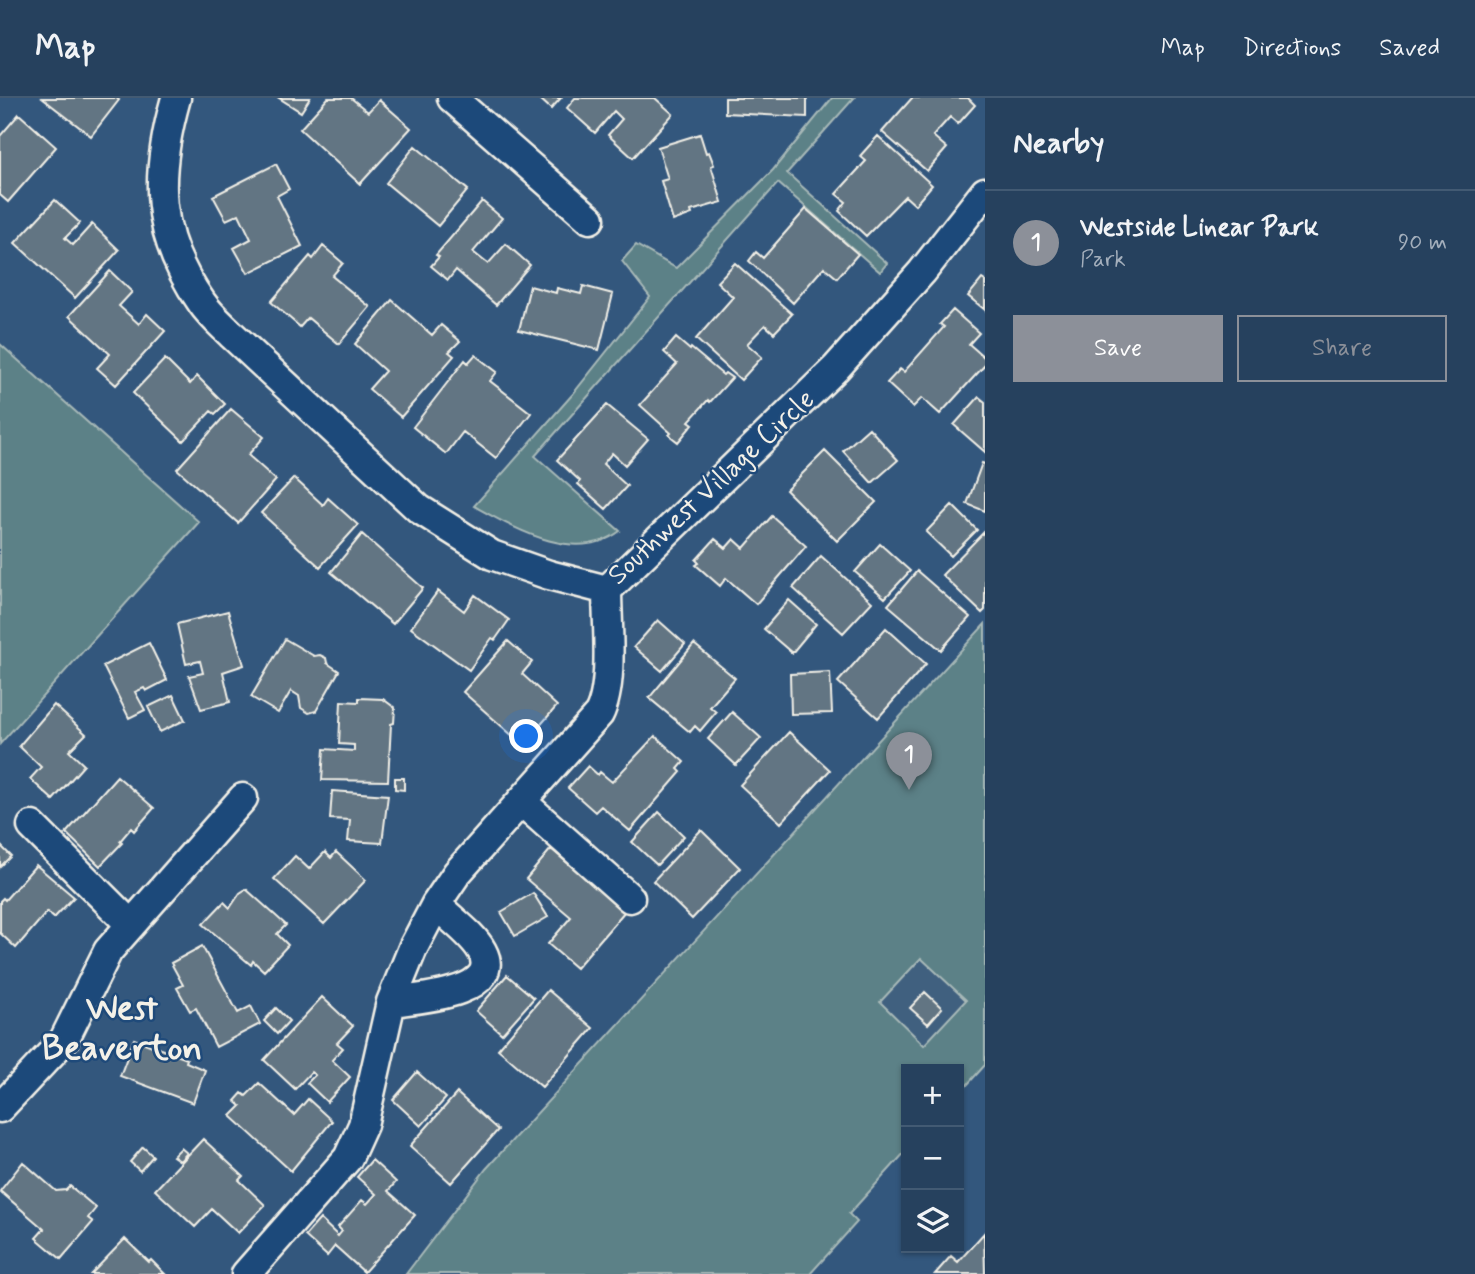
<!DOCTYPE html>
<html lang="en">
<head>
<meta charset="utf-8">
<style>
  body { margin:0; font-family:Mynerve,sans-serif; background:#324c67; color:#f1f3f6 }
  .controls { position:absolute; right:21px; bottom:21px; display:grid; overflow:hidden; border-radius:0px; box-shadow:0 2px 5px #0004 }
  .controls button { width:63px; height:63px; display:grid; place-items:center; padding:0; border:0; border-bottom:2px solid #425a73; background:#26415e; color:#f1f3f6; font:35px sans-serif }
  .you { position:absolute; left:527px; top:639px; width:24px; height:24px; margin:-18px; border:5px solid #fff; border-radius:50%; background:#1a73e8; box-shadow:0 0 0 10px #1a73e833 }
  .badge { display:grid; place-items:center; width:46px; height:46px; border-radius:50%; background:#8c9099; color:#fff; font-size:23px; font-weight:700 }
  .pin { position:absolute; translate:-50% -58px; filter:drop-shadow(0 2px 4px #0008) }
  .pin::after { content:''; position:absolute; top:37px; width:24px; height:21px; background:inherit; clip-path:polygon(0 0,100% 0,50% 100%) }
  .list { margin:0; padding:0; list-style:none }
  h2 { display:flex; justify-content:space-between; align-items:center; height:91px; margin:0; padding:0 28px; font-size:30px }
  h2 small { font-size:23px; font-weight:400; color:#a4afbc }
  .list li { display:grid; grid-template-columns:46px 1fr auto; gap:21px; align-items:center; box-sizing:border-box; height:105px; padding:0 28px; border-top:2px solid #425a73 }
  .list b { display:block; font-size:26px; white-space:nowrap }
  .list p { margin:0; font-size:23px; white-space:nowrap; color:#a4afbc }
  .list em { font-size:23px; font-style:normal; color:#a4afbc }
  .actions { display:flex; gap:14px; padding:21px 28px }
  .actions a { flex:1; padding:16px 0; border:2px solid #8c9099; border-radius:0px; text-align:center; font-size:24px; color:#8c9099 }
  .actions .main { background:#8c9099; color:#fff }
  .icon { flex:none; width:38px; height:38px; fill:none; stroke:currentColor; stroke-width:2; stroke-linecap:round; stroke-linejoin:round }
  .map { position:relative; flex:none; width:985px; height:1176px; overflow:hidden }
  header { display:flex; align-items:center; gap:42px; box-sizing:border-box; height:98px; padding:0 35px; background:#26415e; border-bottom:2px solid #425a73 }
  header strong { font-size:33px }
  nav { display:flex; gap:38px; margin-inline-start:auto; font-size:24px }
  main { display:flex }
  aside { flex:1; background:#26415e }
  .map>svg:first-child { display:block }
</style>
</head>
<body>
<header>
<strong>Map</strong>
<nav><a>Map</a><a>Directions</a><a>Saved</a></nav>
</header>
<main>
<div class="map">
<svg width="985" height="1176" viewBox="0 0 985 1176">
  <rect width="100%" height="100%" fill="#33577d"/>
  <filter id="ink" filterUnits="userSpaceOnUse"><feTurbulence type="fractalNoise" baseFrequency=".0143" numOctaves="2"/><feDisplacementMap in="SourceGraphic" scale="14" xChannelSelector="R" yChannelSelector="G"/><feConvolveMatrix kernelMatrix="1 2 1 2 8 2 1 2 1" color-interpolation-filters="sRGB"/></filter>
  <g filter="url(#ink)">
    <path fill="#41607f" d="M921,860L966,902L924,947L879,904Z"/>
    <path fill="#5c8187" stroke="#a8b9b8" stroke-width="2" fill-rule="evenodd" d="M832,0H854L787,75L887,165L880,174L778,85L535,358L620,433C576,467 514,430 474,408L572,297L650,199L622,163L636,147L676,170L773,72Z
      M0,246L199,424L0,646Z
      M985,526V967L959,996V971H906V1053L849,1116L857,1124L810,1176H406L486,1071ZM921,860L966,902L924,947L880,904Z"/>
    <path fill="#627583" stroke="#f4f1e8" stroke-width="2" d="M42,0H116L119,2L91,38Z
      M279,0H310L301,14Z
      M328,0H351L368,14L379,2L411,30L360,86L300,31Z
      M539,0H561L551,11Z
      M575,0H655L673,16L633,60L608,37L622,21L614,13L595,35L567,10Z
      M725,0H807V19L725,15Z
      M912,0H968L975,7L958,26L950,19L933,38L947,50L927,73L882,34Z
      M19,16L56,49L8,104L0,97V38Z
      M700,36L706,55L709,54L714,67L711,68L722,104L691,113L692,116L673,123L661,83L668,81L658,49Z
      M878,38L932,87L915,107L905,98L866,138L839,113L846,104L836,96L866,63L860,58Z
      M415,48L468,92L438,128L386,85Z
      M276,66L289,91L277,98L302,148L248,175L234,150L251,141L239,116L226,122L213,98Z
      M55,102L80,125L65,140L73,147L92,126L119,152L75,200L15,145Z
      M482,103L502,120L473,154L488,166L506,146L530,167L496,207L456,172L448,182L431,168L439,159L436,157Z
      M806,111L858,156L837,180L824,169L793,205L749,163L756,154L763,160Z
      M323,148L343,165L332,178L370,209L339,246L308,220L300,229L271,204L310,158L313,161Z
      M735,165L792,216L774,235L765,227L747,246L762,259L741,282L696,241L733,199L717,184Z
      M110,173L132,194L119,208L139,226L147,216L165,233L116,287L97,270L110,256L69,218Z
      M982,181L985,183V212L968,198Z
      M530,188L556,195L557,190L581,196L583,188L613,196L599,252L519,232Z
      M392,202L432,237L441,227L460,243L449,254L454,258L401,319L369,291L385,273L355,246Z
      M953,212L979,235L969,246L985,260V267L940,316L922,300L913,309L887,285L900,271L904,274L944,229L940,226Z
      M676,240L690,252L691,250L723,277L725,275L732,280L710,304L708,302L689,323L693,326L678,344L669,337L671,335L640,307L677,266L664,254Z
      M475,257L497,274L490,283L531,315L496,360L463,334L446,356L413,329L465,262L468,265Z
      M165,261L190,286L197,278L225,306L215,316L211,313L183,343L133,295Z
      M979,299L985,304V354L954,327Z
      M607,307L648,341L625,367L612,355L603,366L627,388L606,411L578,386L580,383L557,362Z
      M231,311L264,339L248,357L276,382L238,425L177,371Z
      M869,330L898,362L872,385L843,353Z
      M825,353L876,404L837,443L786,392Z
      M982,365L985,366V413L967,406Z
      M294,380L323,407L328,400L358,427L320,469L261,415Z
      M952,407L977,432L951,458L926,434Z
      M772,418L806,448L756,506L726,480L720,488L696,467L699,465L696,462L715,441L726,450L734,441L744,450Z
      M985,433V512L982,515L942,477Z
      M362,436L423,490L393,526L331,474Z
      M880,446L910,473L885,500L855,474Z
      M821,458L872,504L843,535L793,490Z
      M917,473L970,519L941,552L888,507Z
      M438,493L464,513L475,497L509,522L495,542L492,540L469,572L411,530Z
      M789,502L816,526L792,555L764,531Z
      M228,513L244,567L223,574L230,604L201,611L189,578L203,575L200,563L186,566L177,526Z
      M658,522L685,546L662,573L634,549Z
      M886,530L926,566L878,620L838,584Z
      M285,541L314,558L320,557L326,560L327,565L339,573L316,613L309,615L301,610L299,598L291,593L278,615L251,599Z
      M508,543L532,564L522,576L557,608L523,647L463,594Z
      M149,545L167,582L146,593L144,590L135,594L145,612L129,620L103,568Z
      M694,546L735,580L710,609L716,614L700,633L695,628L690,634L649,600Z
      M830,574L832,615L791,616L790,576Z
      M173,597L185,622L160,634L148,609Z
      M359,600L383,601L395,610L394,625L391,626L388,683L322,682L324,651L354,653V647L339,646L341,603L359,604Z
      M54,607L86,636L69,653L84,667L53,702L30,681L41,669L19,648Z
      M732,614L761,640L736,667L708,641Z
      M789,634L830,672L781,725L740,687Z
      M655,638L684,664L678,671L681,674L630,733L601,708L595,714L568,690L588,668L598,677L600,674L612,684Z
      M117,678L154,710L134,733L131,730L120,743L122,745L100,768L66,735Z
      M395,680H404V692L395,691Z
      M332,693L388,697L382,745L348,743L350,722L330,721Z
      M659,714L684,738L657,767L632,744Z
      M701,732L740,770L692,821L653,783Z
      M0,747L11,758L0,769Z
      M551,751L625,813L576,870L548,846L571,819L526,781Z
      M325,754L331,760L336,754L366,782L324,826L274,781L295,758L309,771Z
      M36,767L74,799L54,820L47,814L16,850L0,835V803L3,800L5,802Z
      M246,791L286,827L277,836L288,847L264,873L253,863L251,867L203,826L224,804L230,810L240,795Z
      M533,795L548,819L515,838L501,814Z
      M202,848L238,915L251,908L260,926L216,949L196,910L190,913L177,890L183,887L171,865Z
      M507,877L534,900L502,936L476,913Z
      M548,892L593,930L542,989L498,951Z
      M925,894L942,910L928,926L910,910Z
      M322,899L353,928L337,945L343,950L332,962L350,979L327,1004L307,985L315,977L311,974L295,991L264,962Z
      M276,910L289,923L277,936L264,923Z
      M134,941L187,961L186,964L205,972L193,1005L120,978Z
      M417,974L446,1000L421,1028L393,1002Z
      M259,985L294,1017L308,1001L332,1023L291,1073L231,1018L241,1008L235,1003L242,995L246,998Z
      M457,995L498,1032L451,1085L410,1048Z
      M203,1041L243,1078L239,1082L265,1107L238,1135L212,1111L195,1129L155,1092Z
      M143,1049L153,1058L140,1073L130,1064Z
      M181,1050L187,1055L180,1063L173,1058Z
      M372,1062L396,1084L388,1093L415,1117L364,1174L335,1148L327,1158L305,1138L320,1121L338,1138L342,1133L338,1129L362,1102L367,1106L376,1096L357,1079Z
      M23,1064L56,1093L66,1092L70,1088L96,1110L88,1120L93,1124L61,1161L36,1140L44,1131L0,1093Z
      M984,1135L985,1176H935L951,1158L958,1164Z
      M125,1141L149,1164L151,1162L165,1176H91Z"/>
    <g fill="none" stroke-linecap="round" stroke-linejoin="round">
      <defs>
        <path id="minor" d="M176,0C154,78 154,137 202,205C210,217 222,227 232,237L419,411L492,457L549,477L607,492L836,270L922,174L985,94
          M452,0L590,121
          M521,703L630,800
          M32,728L131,827
          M391,904C413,901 505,896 482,853C472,835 450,821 436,806
          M0,1010L64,942L108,853L243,700
          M246,1176L348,1060L363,1027L391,904L413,850L436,806L457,775L599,616C614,586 607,527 607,492"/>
      </defs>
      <use href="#minor" stroke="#f4f1e8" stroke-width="33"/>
      <use href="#minor" stroke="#1f4a7a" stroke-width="28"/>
    </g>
  </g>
  <g text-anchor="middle" stroke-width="5" stroke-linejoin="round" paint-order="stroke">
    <g font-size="28" fill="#f4f1e8" stroke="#1f4a7a">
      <text transform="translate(710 388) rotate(-43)" y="10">Southwest Village Circle</text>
    </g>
    <g font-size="35" font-weight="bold" fill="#f4f1e8" stroke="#1f4a7a">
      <text x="122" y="921">West<tspan x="122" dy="40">Beaverton</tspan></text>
    </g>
  </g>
</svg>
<div class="controls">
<button>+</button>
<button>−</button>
<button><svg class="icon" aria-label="layers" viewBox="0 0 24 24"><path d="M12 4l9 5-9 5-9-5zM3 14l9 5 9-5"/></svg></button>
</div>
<div class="you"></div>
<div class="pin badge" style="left:909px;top:692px">1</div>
</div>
<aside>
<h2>Nearby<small></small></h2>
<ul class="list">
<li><span class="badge">1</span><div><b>Westside Linear Park</b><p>Park</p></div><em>90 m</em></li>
</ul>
<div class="actions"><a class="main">Save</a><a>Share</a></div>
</aside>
</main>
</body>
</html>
